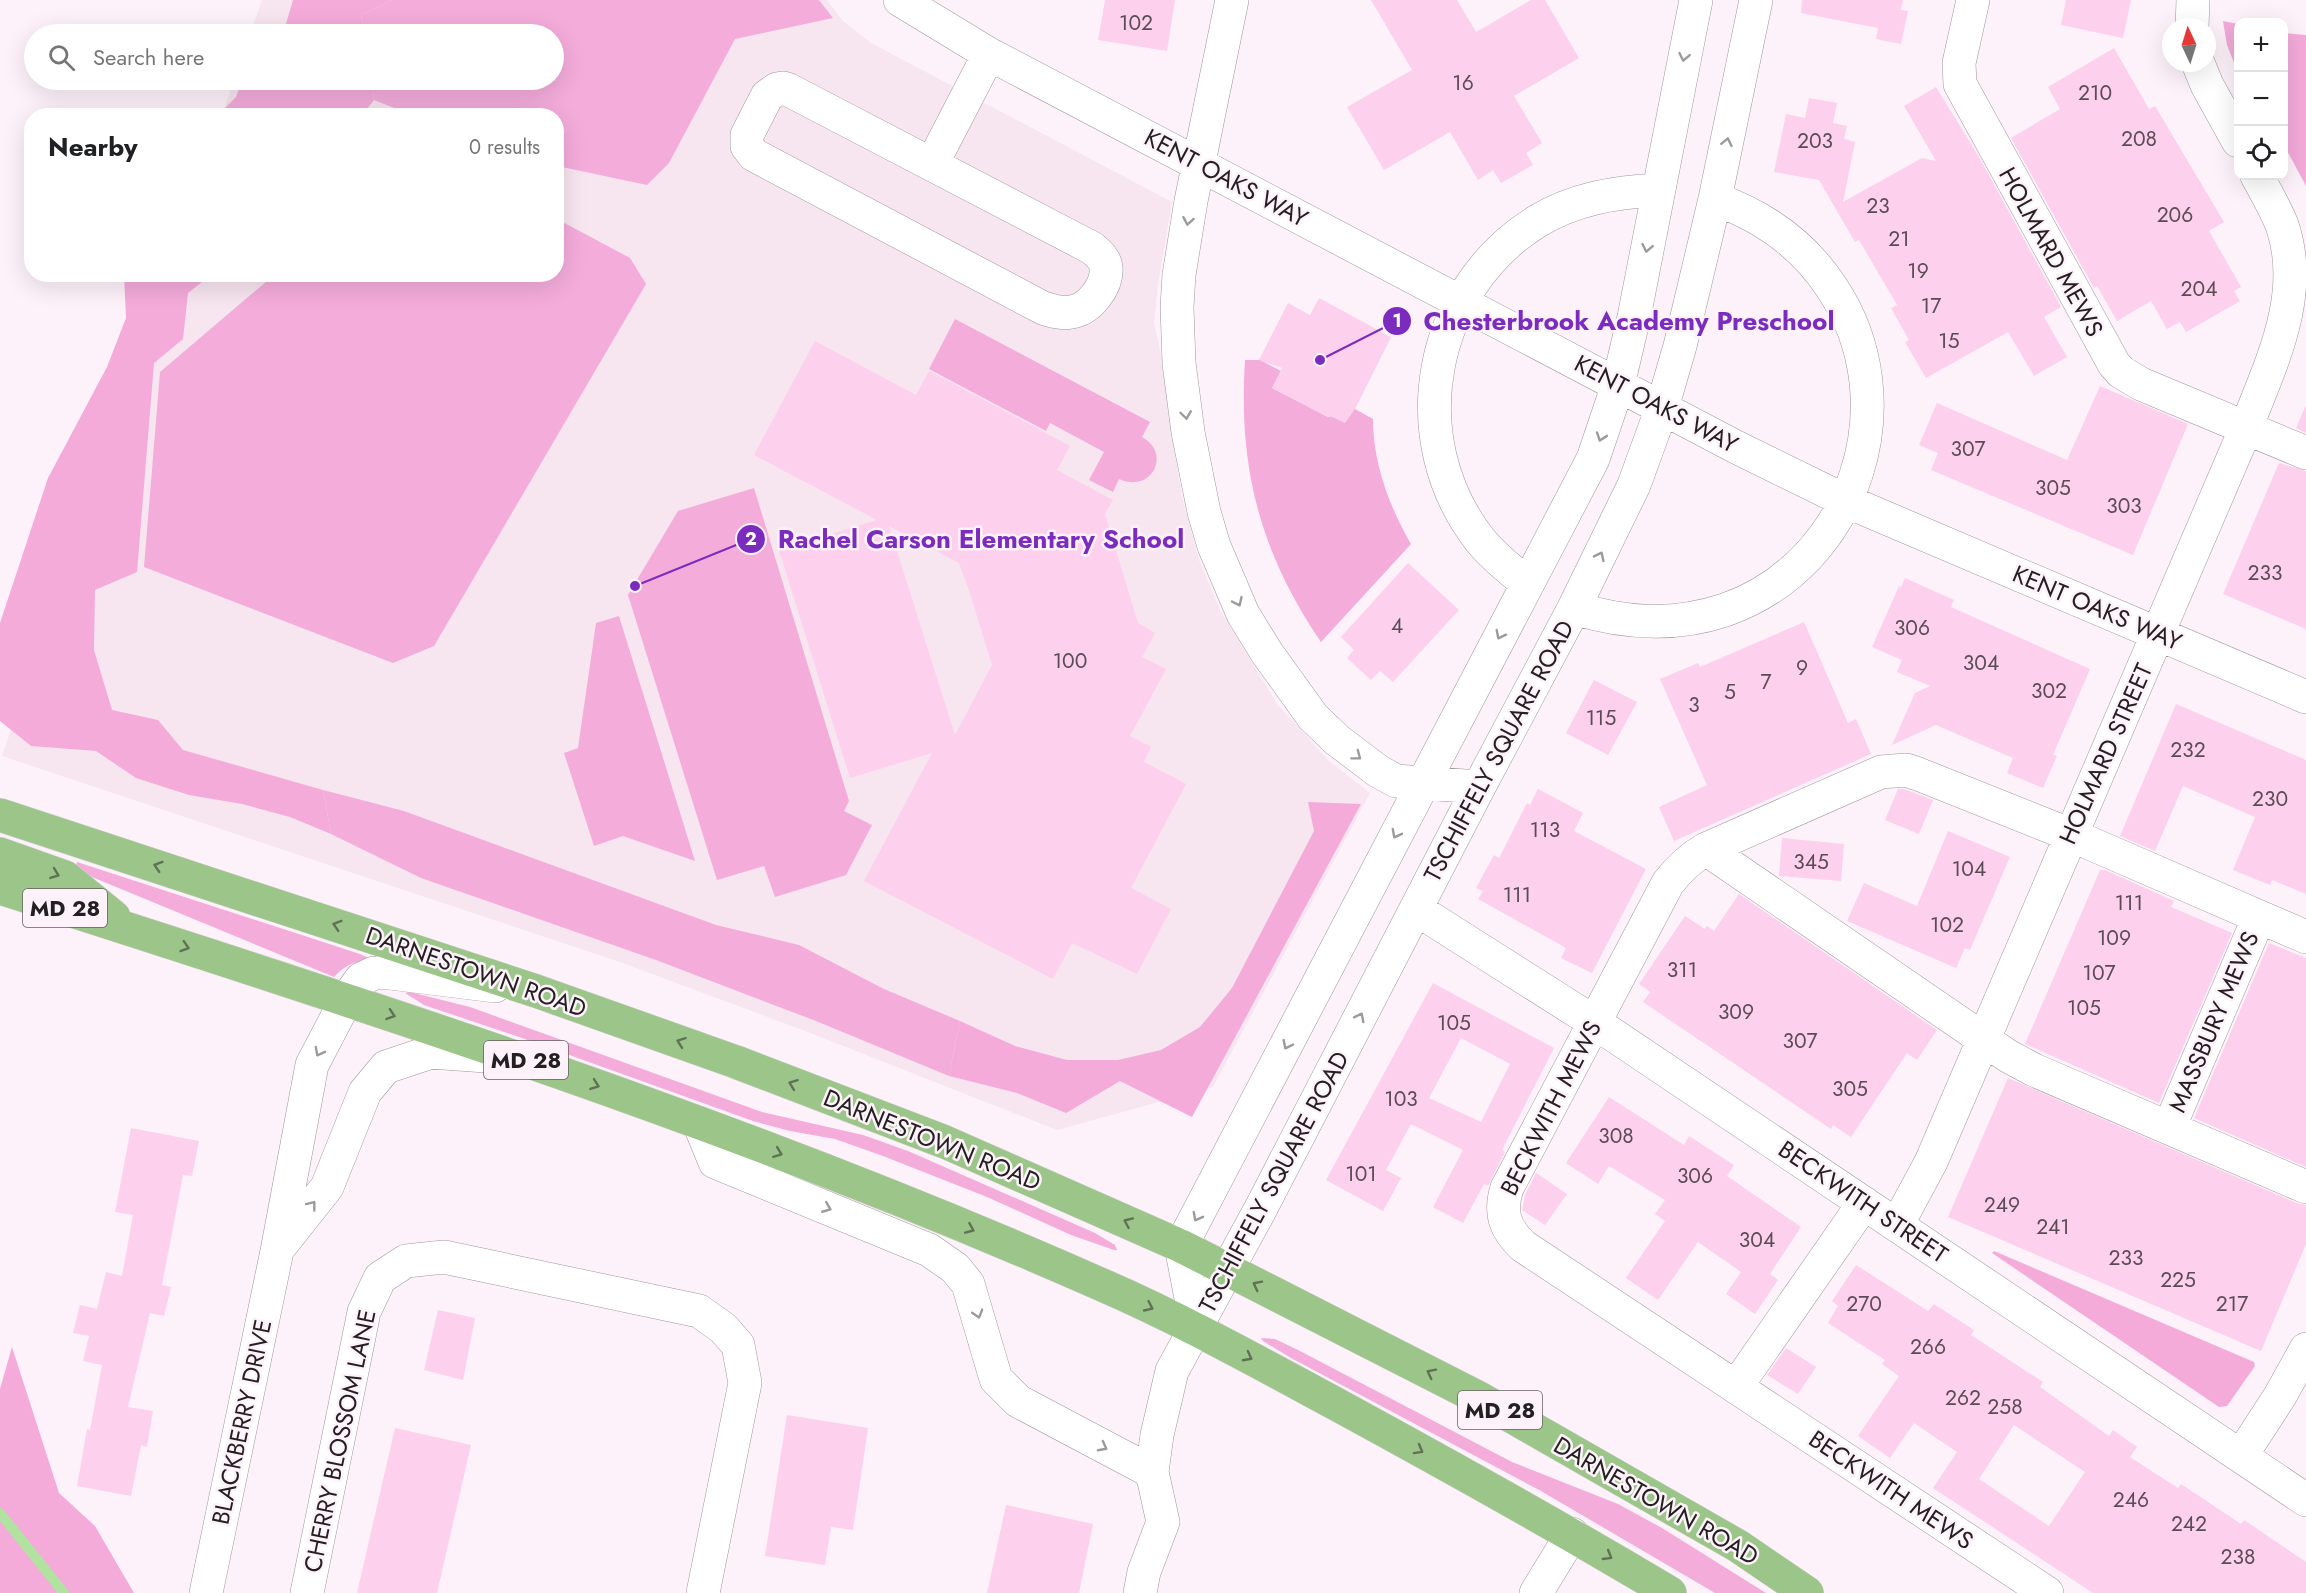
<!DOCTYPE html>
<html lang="en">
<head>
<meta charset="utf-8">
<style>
  body { margin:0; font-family:Jost,sans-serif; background:#f6f6f6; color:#202124 }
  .controls { position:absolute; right:18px; top:18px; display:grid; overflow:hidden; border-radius:12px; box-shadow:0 6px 24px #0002 }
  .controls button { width:54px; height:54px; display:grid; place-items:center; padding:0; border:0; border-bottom:2px solid #e0e0e0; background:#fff; color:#202124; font:30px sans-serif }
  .compass { position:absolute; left:2162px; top:18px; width:54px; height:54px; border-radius:50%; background:#fff; box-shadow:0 6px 24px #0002; rotate:356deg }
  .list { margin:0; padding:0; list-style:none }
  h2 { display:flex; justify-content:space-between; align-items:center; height:78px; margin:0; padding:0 24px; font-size:26px }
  h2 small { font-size:20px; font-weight:400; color:#757577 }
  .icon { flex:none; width:33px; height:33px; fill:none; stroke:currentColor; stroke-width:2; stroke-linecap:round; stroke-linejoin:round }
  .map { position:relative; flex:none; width:2306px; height:1593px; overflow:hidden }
  .search { position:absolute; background:#fff; box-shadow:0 6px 24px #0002; left:24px; top:24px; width:540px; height:66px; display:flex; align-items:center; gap:15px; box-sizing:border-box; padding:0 21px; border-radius:33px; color:#757577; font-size:22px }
  .panel { position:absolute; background:#fff; box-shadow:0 6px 24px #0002; left:24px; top:108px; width:540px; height:174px; border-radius:24px }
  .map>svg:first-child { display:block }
</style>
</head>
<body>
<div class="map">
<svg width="2306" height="1593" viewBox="0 0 2306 1593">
  <rect width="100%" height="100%" fill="#fdf2f9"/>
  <path fill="#f7e5f0" d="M262,0H827L843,21L871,43L1172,202L1158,284L1154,323L1173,409L1174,448L1182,497L1199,560L1221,612L1277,704L1329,761L1370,793L1213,1087L1057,1130L808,1032L623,963L2,756L167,275L556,274V116L222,115L234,80H554V34H250Z"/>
  <path fill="#f4acdb" d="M392,0H819L833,18L735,39L669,163L647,185L557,166L556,116L412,115L374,100L371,80H554V34H364L361,15Z
    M557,219L630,258L646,284L434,646L393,663L144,567L160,372L274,275L556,274Z
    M955,319L1150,422L1142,437C1172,453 1152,494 1119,479L1113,492L1089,480L1104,452L1050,423L1046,431L929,369Z
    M1245,360H1260L1281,371L1272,388L1328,417L1355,409L1373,419C1373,463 1389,506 1411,544L1321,642C1260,552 1238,468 1245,360Z
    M754,488L849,801L844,811L872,825L846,875L775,897L764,866L717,880L628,595L678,511Z
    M619,616L695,861L623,836L594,846L564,753L578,748L596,623Z
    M323,790L404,811L716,925L799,945L884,989L960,1021L949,1076L816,1021L656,960L421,878L331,834Z
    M77,862L360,954L378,962C359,959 347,963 334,977L75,870Z
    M410,992L470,1007L762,1112L863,1135L908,1151L1095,1233L1115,1245L1117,1250H1114L1071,1235L987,1197L883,1156L835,1139L790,1131L753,1121L522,1038L424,1005L405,993Z
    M1261,1338L1275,1339L1300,1351L1512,1462L1618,1504L1662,1528L1766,1593H1715L1541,1491L1291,1358L1263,1341Z"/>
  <path fill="#f4abda" d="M293,0H392L361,15L364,34H283Z
    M2223,21L2238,24V73L2227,45Z
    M2284,33L2306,35V186L2284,145Z
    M242,80H371L374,100L362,115H218L236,97Z
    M124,275H211L188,293L183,339L154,363L137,572L95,590L94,650L112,710L158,720L183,750L323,790L331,834L290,817L242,804L189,795L136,778L96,751L31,746L0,721V623L48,478L107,367L126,318Z
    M1308,802L1361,804L1192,1117L1120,1081L1066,1113L1017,1093L949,1076L960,1021L1015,1046L1067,1060H1118L1161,1050L1200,1027L1232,988L1314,831Z
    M1994,1251L2254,1362L2255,1366L2227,1406L2219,1407L1992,1253Z
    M12,1347L59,1493L95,1526L134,1593H0V1389Z"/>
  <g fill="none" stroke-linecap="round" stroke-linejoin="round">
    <path stroke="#b1e29f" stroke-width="10" d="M0,1513L64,1593"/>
  </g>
  <path fill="#fdd0ed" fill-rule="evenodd" d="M1105,0H1175L1167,51L1098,40Z
    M1371,0H1457L1476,32L1531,0H1545L1579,58L1514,96L1542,143L1526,153L1533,165L1501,183L1493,170L1478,180L1450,132L1384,170L1347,107L1412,70Z
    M1802,0H1903L1901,10L1908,11L1901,44L1876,39L1878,28L1801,13Z
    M2066,0H2131L2123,38L2061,25Z
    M2114,48L2149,109L2155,106L2224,222L2209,231L2241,287L2234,291L2240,301L2186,332L2180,322L2167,329L2151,301L2117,321L2097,286L2094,288L2011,138L2060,109L2048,87Z
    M1936,87L1979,157L2061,307L2044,317L2067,357L2034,376L2008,332L1926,378L1905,342L1909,340L1891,308L1897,305L1859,240L1855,242L1819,180L1774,172L1786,114L1805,118L1809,98L1837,103L1833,123L1847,126L1844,139L1855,142L1843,202L1922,158L1936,161L1904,106Z
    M1319,298L1391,337L1355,409L1345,423L1330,416L1328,417L1272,388L1282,368L1259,360L1288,303L1310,315Z
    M815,341L916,395L929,371L1070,446L1057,470L1113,500L1105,514L1138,623L1155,633L1142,657L1166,669L1130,736L1151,747L1144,762L1186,784L1131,888L1171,909L1137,974L1072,943L1053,979L864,881L932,753L850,778L779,550L877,520L754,455ZM889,526L959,563L969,590L992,665L955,735Z
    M2100,386L2188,424L2133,555L1931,470L1938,453L1919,445L1937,403L2067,460Z
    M2306,405V433L2296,428Z
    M2279,463L2306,471V629L2223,594Z
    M1408,563L1459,610L1393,682L1380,671L1371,680L1347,658L1354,650L1341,637Z
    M1905,578L1954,600L1951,607L2090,669L2053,755L2057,756L2043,788L2007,773L2013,758L1936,725L1892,745L1915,693L1930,686L1897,672L1902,660L1872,647L1899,586L1901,587Z
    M1804,622L1848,723L1856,719L1871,754L1674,841L1659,807L1707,785L1660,679L1698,663L1700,667Z
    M1594,680L1637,702L1608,755L1566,733Z
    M2176,704L2306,760V894L2272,880L2270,885L2233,870L2255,817L2183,786L2155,851L2120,836Z
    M1538,789L1583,813L1574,831L1646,869L1592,973L1561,958L1566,948L1478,899L1483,891L1476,888L1494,855L1499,858L1527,803L1530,805Z
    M1898,789H1904L1933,800L1919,834L1885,820Z
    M1948,831L2010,857L1970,950L1965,948L1956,968L1847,921L1864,883L1917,906Z
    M1782,838L1844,844L1841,881L1779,876Z
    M2100,870H2105L2174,901L2171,907L2232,933L2159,1103L2025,1044Z
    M1739,894L1937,1030L1917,1060L1907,1053L1851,1137L1833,1125L1831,1129L1643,1002L1650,992L1639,984L1685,916L1705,929L1707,926L1714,931Z
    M2269,943L2306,958V1167L2194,1118Z
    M1433,983L1554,1048L1502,1150L1505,1152L1488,1186L1484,1184L1463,1223L1433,1207L1463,1150L1411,1124L1386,1170L1401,1178L1383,1211L1326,1180ZM1461,1038L1510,1064L1481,1122L1429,1098Z
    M2008,1078L2299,1204L2306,1205V1244L2261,1351L1948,1217Z
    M1609,1097L1684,1145L1689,1136L1734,1165L1727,1176L1801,1227L1770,1274L1778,1280L1755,1314L1726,1294L1741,1272L1698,1242L1658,1300L1626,1278L1665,1221L1655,1214L1665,1200L1609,1166L1598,1184L1566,1163Z
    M131,1128L199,1141L192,1176L183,1175L162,1285L171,1287L164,1316L150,1313L128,1407L153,1411L147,1447L141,1445L131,1496L77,1486L87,1429L90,1430L102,1365L83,1361L89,1336L73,1333L80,1305L97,1309L106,1272L122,1276L133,1215L115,1212Z
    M1536,1173L1567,1194L1545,1225L1522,1210L1525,1195Z
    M1856,1265L1928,1311L1934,1304L1974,1330L1971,1335L2043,1382L2040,1387L2109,1436L2113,1430L2137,1447L2130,1457L2178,1488L2181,1484L2241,1524L2244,1520L2306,1562V1593H2093L1933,1488L1957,1452L1914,1423L1890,1458L1858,1436L1899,1376L1882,1364L1885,1360L1828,1323L1838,1306L1832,1301ZM2014,1425L2085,1472L2049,1526L1979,1479Z
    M438,1310L475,1318L463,1380L424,1370Z
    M1786,1348L1816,1367L1798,1394L1767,1375Z
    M787,1415L868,1428L853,1530L831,1527L825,1565L765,1556Z
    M395,1428L471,1445L437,1593H357Z
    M1006,1505L1093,1524L1079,1593H987Z"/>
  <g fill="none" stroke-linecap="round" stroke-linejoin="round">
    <defs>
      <path id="minor" d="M900,0L989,54L1736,447L1846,501L2306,697
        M1232,0L1191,201L1179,275L1177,307L1179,363L1188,432L1204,512L1214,546L1243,614L1267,653L1313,717L1337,740L1378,771L1396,781L1479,787
        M1973,0L1959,63L1960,84L2114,364L2121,372L2141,384L2306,453
        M2192,27L2193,0
        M2198,63L2207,85L2238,141
        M783,88L789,90L1092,248C1098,253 1105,259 1106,267C1108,286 1089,310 1071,312C1061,314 1052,311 1043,308L754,155L747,146V135L767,96L777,89Z
        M932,164L989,54
        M1527,583C1510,570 1494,557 1480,540C1401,439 1428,290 1536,222C1573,199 1615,192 1658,190
        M1574,608C1625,624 1674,627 1725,610C1856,564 1908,402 1832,288C1804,245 1763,216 1715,199
        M1706,849L2008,1056L2034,1070L2306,1187
        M1416,909L1594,1022L2306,1500
        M699,1123L715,1162L929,1250L955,1268L968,1284L996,1379L1018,1401L1152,1472
        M2169,1128L2259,917
        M1897,1225L1931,1162L2246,428C2271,363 2306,295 2282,225C2275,208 2266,192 2257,176
        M281,1245L327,1187L365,1092L386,1067L431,1052L499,1057
        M1197,1329L1181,1246L1593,459L1618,385L1634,317L1696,0
        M1736,1387L1864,1203
        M2241,1456L2280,1396L2306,1349
        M206,1593L277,1251L312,1065L346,1000L361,979L374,973H390L495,986
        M307,1593L364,1312L380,1278L406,1261L444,1257L699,1311L723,1328L738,1345L745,1383L703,1593
        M1140,1593L1144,1572L1163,1522L1152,1472L1157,1435L1172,1371L1260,1210L1479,787L1574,608L1634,485L1662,408L1680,346L1715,199L1756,0
        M1536,1593L1572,1534
        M2047,1593L1523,1246C1505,1229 1499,1213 1507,1188L1668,883C1679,869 1690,858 1706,849L1881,772L1906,770L1918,774L2071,835L2306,937"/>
      <path id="major" d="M0,815L536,991L736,1062L945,1142L1181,1246L1481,1399L1738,1546L1807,1593
        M0,854L65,877L114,917
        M0,888C371,1006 743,1126 1100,1284C1181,1319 1258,1362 1336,1404C1448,1465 1560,1527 1670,1593"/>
    </defs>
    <use href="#minor" stroke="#a0969c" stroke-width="34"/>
    <use href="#major" stroke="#d3d2d3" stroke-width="34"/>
    <use href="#minor" stroke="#fff" stroke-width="33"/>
    <use href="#major" stroke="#9cc589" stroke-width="33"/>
  </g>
  <defs><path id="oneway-chevron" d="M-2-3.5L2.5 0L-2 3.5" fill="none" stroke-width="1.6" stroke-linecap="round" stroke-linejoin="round" transform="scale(1.5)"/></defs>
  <g stroke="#9c9b9c">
    <use href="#oneway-chevron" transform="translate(1684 57) rotate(101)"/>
    <use href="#oneway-chevron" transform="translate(1727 142) rotate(-78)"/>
    <use href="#oneway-chevron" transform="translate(1188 221) rotate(100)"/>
    <use href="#oneway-chevron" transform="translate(1647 248) rotate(101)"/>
    <use href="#oneway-chevron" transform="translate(1186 415) rotate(82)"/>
    <use href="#oneway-chevron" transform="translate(1601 437) rotate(109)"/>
    <use href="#oneway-chevron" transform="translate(1600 556) rotate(-64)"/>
    <use href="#oneway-chevron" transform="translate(1238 602) rotate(65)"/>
    <use href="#oneway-chevron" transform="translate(1500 635) rotate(117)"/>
    <use href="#oneway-chevron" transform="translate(1357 756) rotate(37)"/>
    <use href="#oneway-chevron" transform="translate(1396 834) rotate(118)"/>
    <use href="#oneway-chevron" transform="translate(1360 1017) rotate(-63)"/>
    <use href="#oneway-chevron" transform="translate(1287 1045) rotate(117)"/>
    <use href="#oneway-chevron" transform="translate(319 1052) rotate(118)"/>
    <use href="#oneway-chevron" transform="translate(312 1205) rotate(-52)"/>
    <use href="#oneway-chevron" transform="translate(827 1208) rotate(22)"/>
    <use href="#oneway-chevron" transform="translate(1197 1217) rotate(118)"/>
    <use href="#oneway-chevron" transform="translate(978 1314) rotate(73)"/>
    <use href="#oneway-chevron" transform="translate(1103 1447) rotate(28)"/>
  </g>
  <g stroke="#607256">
    <use href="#oneway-chevron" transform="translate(158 866) rotate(-162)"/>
    <use href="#oneway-chevron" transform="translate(55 874) rotate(20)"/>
    <use href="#oneway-chevron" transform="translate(337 925) rotate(-162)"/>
    <use href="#oneway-chevron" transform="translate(185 947) rotate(18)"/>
    <use href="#oneway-chevron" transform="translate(391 1015) rotate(19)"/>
    <use href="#oneway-chevron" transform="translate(681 1042) rotate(-160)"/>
    <use href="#oneway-chevron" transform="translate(793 1084) rotate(-159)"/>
    <use href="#oneway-chevron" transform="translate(595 1085) rotate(20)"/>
    <use href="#oneway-chevron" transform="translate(778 1153) rotate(21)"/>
    <use href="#oneway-chevron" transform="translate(1128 1222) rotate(-156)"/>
    <use href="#oneway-chevron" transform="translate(970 1229) rotate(23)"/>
    <use href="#oneway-chevron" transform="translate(1257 1285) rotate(-153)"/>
    <use href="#oneway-chevron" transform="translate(1149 1307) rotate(25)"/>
    <use href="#oneway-chevron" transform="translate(1248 1357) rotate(28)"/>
    <use href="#oneway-chevron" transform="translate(1431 1373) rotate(-153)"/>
    <use href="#oneway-chevron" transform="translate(1419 1450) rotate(29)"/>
    <use href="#oneway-chevron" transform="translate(1608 1556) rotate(31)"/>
  </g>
  <g text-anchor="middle" stroke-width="5" stroke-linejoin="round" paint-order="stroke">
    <g font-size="21" fill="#5a4c55">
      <text x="1136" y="30">102</text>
      <text x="1463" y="90">16</text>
      <text x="2095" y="100">210</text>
      <text x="2139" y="146">208</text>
      <text x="1815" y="148">203</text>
      <text x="1878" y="213">23</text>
      <text x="2175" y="222">206</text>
      <text x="1899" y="246">21</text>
      <text x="1918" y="278">19</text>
      <text x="2199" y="296">204</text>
      <text x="1931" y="313">17</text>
      <text x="1949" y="348">15</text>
      <text x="1968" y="456">307</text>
      <text x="2053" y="495">305</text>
      <text x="2124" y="513">303</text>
      <text x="2265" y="580">233</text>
      <text x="1397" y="633">4</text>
      <text x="1912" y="635">306</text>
      <text x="1070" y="668">100</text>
      <text x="1981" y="670">304</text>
      <text x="1802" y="675">9</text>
      <text x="1766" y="689">7</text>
      <text x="2049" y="698">302</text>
      <text x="1730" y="699">5</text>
      <text x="1694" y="712">3</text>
      <text x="1601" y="725">115</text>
      <text x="2188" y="757">232</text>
      <text x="2270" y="806">230</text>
      <text x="1545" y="837">113</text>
      <text x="1811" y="869">345</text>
      <text x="1969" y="876">104</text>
      <text x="1517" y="902">111</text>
      <text x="2129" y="910">111</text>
      <text x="1947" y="932">102</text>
      <text x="2114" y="945">109</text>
      <text x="1682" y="977">311</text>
      <text x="2099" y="980">107</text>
      <text x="2084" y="1015">105</text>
      <text x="1736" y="1019">309</text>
      <text x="1454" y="1030">105</text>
      <text x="1800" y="1048">307</text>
      <text x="1850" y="1096">305</text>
      <text x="1401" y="1106">103</text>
      <text x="1616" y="1143">308</text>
      <text x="1361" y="1181">101</text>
      <text x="1695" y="1183">306</text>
      <text x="2002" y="1212">249</text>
      <text x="2053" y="1234">241</text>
      <text x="1757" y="1247">304</text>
      <text x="2126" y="1265">233</text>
      <text x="2178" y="1287">225</text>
      <text x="1864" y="1311">270</text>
      <text x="2232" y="1311">217</text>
      <text x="1928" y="1354">266</text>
      <text x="1963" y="1405">262</text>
      <text x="2005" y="1414">258</text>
      <text x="2131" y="1507">246</text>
      <text x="2189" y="1531">242</text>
      <text x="2238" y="1564">238</text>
    </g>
    <g fill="#fdf2f9" stroke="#655f62" stroke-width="1.5">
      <rect x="23" y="889" width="84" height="38" rx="4.5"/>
      <rect x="484" y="1041" width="84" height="38" rx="4.5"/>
      <rect x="1458" y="1391" width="84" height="38" rx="4.5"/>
    </g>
    <g font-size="22" font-weight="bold" fill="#242022">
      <text x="65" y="916">MD 28</text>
      <text x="526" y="1068">MD 28</text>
      <text x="1500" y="1418">MD 28</text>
    </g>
    <g font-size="24" fill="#242022" stroke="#fdf2f9">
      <text transform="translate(1226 178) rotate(28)" y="8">KENT OAKS WAY</text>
      <text transform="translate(2051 252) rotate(61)" y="8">HOLMARD MEWS</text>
      <text transform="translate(1656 404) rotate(28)" y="8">KENT OAKS WAY</text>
      <text transform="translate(2097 608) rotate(23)" y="8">KENT OAKS WAY</text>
      <text transform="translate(1499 751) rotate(-62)" y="8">TSCHIFFELY SQUARE ROAD</text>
      <text transform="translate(2106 754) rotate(-66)" y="8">HOLMARD STREET</text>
      <text transform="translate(476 972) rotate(19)" y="8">DARNESTOWN ROAD</text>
      <text transform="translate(2214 1022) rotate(-67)" y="8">MASSBURY MEWS</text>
      <text transform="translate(1551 1108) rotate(-63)" y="8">BECKWITH MEWS</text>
      <text transform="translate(932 1140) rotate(22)" y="8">DARNESTOWN ROAD</text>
      <text transform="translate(1274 1182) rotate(-62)" y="8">TSCHIFFELY SQUARE ROAD</text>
      <text transform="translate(1863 1202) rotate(34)" y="8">BECKWITH STREET</text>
      <text transform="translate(242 1422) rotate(-78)" y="8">BLACKBERRY DRIVE</text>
      <text transform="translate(340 1441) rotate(-78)" y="8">CHERRY BLOSSOM LANE</text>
      <text transform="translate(1891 1490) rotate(34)" y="8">BECKWITH MEWS</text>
      <text transform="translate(1656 1501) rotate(30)" y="8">DARNESTOWN ROAD</text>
    </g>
  </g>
  <path fill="none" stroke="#7b2cbf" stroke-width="2" d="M1320 360L1397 321M635 586L751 539"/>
  <g fill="#7b2cbf" stroke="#fdf2f9" stroke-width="2">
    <circle cx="1320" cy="360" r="6"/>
    <circle cx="635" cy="586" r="6"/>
    <circle cx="1397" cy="321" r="15"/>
    <circle cx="751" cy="539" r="15"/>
  </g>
  <g font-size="18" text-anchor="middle" font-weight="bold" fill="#fff">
    <text x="1397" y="327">1</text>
    <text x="751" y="545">2</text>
  </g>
  <g font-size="26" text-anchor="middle" font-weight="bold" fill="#7b2cbf" stroke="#fdf2f9" stroke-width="5" stroke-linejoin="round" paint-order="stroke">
    <text x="1629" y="330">Chesterbrook Academy Preschool</text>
    <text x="981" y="548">Rachel Carson Elementary School</text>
  </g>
</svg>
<div class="controls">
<button>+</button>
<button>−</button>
<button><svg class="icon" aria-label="locate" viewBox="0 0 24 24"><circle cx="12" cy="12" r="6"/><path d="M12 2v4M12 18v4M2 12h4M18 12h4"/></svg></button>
</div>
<svg class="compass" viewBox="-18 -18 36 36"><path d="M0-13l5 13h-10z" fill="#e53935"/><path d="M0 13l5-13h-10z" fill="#757577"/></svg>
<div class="search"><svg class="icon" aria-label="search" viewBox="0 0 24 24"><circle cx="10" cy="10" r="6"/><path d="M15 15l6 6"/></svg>Search here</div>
<section class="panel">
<h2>Nearby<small>0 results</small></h2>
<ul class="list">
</ul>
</section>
</div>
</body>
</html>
